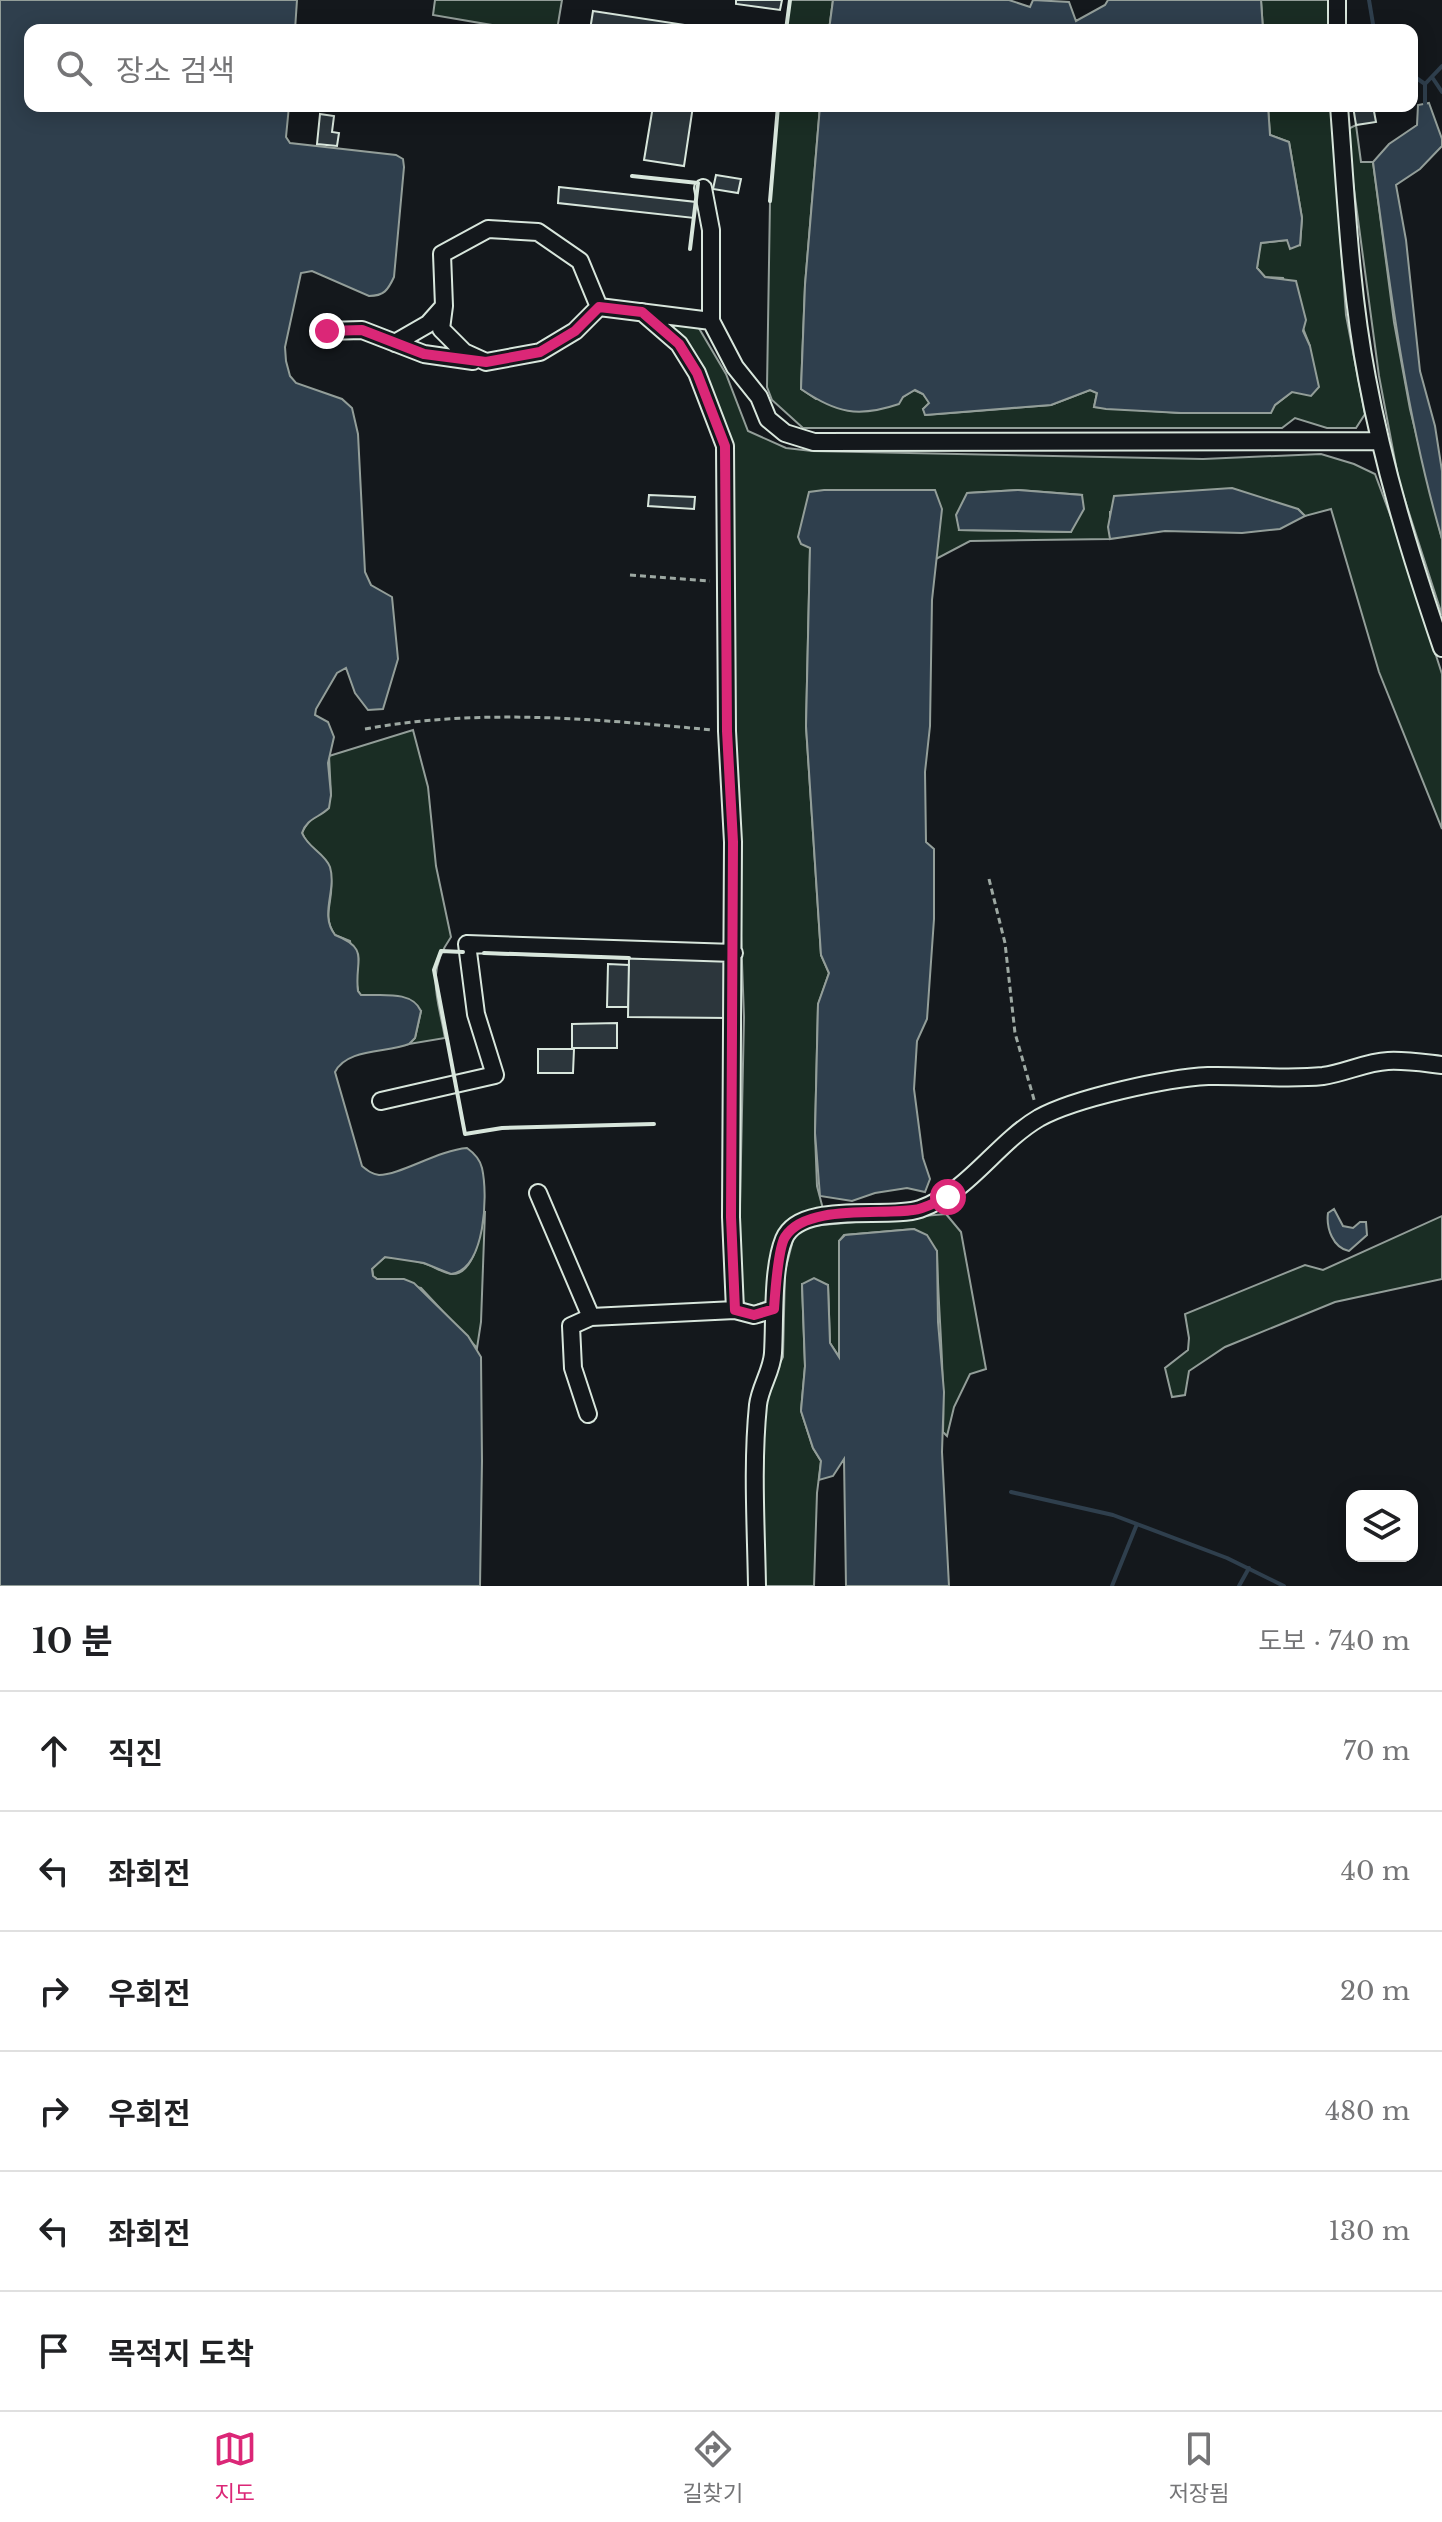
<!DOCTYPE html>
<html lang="ko">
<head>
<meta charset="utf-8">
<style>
  body { margin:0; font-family:"Libre Baskerville","Noto Sans KR",serif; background:#f2f2f2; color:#202124 }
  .controls { position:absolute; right:24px; bottom:24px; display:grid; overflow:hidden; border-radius:16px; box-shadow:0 4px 20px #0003 }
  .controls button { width:72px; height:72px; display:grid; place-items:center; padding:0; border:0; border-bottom:2px solid #e0e0e0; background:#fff; color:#202124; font:40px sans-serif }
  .stop { position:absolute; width:24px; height:24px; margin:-18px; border:6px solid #db2777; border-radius:50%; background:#fff }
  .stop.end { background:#db2777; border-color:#fff; box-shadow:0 2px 8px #0008 }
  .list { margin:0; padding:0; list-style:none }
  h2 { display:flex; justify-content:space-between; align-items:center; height:104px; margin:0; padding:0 32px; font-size:34px }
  h2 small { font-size:26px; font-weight:400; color:#757577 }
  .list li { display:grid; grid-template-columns:52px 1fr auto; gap:24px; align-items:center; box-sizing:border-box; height:120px; padding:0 32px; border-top:2px solid #e0e0e0 }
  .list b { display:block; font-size:30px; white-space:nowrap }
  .list em { font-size:26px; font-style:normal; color:#757577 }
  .icon { flex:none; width:44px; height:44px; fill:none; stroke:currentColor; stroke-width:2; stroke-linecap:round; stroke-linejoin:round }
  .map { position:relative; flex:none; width:1442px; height:1586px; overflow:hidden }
  .search { position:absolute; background:#fff; box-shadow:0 4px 20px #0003; left:24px; right:24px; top:24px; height:88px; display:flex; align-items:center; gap:20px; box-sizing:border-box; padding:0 28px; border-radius:16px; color:#757577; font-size:30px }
  .sheet { height:824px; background:#fff }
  nav { display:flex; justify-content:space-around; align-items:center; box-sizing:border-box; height:112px; border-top:2px solid #e0e0e0; background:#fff; font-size:22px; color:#757577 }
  nav a { display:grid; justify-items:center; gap:4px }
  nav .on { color:#db2777 }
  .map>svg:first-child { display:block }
</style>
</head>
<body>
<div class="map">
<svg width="1442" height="1586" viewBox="0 0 1442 1586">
  <rect width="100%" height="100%" fill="#14181c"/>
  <path fill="#1a2d24" stroke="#939e99" stroke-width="2" fill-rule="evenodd" d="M435,0H562L557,30H521L433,15Z
    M790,0H833L829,30H786Z
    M1261,0H1330V30H1263Z
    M778,106H820L805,285L801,389L816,399L903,397L914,390L923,394L930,403L923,409L926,415L1051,405L1090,390L1097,393L1094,407L1181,413L1275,405L1292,392L1310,346L1283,278L1265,277L1257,268L1260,243L1288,240L1300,245L1302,218L1289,142L1270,135L1268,106H1331L1346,315L1365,414L1356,428H1327L1295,418L1282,428H803L772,400L767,387L770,201Z
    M1356,125L1361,162H1373L1394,322L1410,409L1442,539V615L1399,482L1379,376L1346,130Z
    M658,321L697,325L726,374L748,431L786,448L812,451L1203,459L1321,454L1354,464L1375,474L1394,525L1442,674V829L1379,672L1331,509L1305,516L1298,509L1110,512V539L970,541L936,559L938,536L810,548L806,726L821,955L829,973L818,1005L815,1133L817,1186L823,1209L789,1219L775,1243L767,1301L754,1306L745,1305L742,1297L739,1252L744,1017L735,772L733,458L709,389L680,333ZM1018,490L1082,495L1071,532L959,530L968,493Z
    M413,730L428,787L436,866L451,937C425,974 438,997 445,1038L409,1044L415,1038L421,1011L361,995L358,991L350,941L335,935C321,916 334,901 331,880C328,853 311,854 302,833C307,821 314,817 325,811L331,795L329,756Z
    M485,1211L481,1322L477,1348L421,1288L377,1279L373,1276L372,1268L385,1257C398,1258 410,1259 423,1263C432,1265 442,1273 452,1274C476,1275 481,1227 485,1211Z
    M946,1214L961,1232L986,1369L970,1374L954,1407L947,1436L943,1432C945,1372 938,1312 937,1251L914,1229L844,1235L839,1241L840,1358L830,1343L828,1285L802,1284L805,1366L801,1411L813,1448L821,1461L817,1493L814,1586H763L762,1426L766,1390L783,1357L785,1271L794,1236L811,1226Z
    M1442,1216V1279L1335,1302L1225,1347L1189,1371L1185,1395L1172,1397L1165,1368L1188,1350L1189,1338L1185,1314L1305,1265L1323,1270Z"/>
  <path fill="#2f3f4d" stroke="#939e99" stroke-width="2" d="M0,0H297L295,30H30V106H289L286,137L290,143L396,155L403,159L404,167L394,277C388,290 384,296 369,296L312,271L301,273L285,347L286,361L290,376L296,383L342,399L352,408L358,434L365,572L371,585L392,597L398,659L383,709L368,710L355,693L346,668L337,673L316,709L315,715L328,722L334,737L328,763L331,795L329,808C319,818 307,818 302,833C308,848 325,853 330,867C337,891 319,914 335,935C371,949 354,961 358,991L361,995C381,996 412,990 421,1011L415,1038L409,1044C387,1053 347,1048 335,1072L362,1166C368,1171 372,1174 379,1175C400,1175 439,1150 467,1148C474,1153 480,1159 482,1168C488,1194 486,1269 451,1274L424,1263L385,1257L372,1269L373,1276L377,1279H404L414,1283L468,1336L481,1357L482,1461L480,1586H0Z
    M833,0H1009L1030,7L1033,0L1069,2L1076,21L1105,5L1108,0H1261L1263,30H829Z
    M1429,103L1442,139V146L1420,169L1396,185L1406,240L1420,371L1435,426L1442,471V539C1406,416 1390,289 1373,162L1389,144L1417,125L1418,105Z
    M820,106H1268L1270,135L1289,142L1302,218L1300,245L1290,249L1287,240L1261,243L1257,268L1265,277L1296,281L1306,320L1303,331L1310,346L1319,387L1311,396L1292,392L1275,405L1271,413H1181L1106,409L1094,407L1097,393L1090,390L1051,405L925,415L923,409L929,403L923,394L915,390L903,397L899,404C858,418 836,413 801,389L805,285Z
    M1232,488L1298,509L1305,516L1280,529L1242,533L1165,531L1110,539L1108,527L1114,496Z
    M824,490H935L942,509L932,600L930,726L925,772L926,842L934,849V919L927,1019L917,1041L914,1089L923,1158L930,1179L925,1192L907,1188L875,1193L852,1201L820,1196L815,1133L818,1004L829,973L821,955L806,726L810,548L801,544L798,537L809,492Z
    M1018,490L1082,495L1084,509L1071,532L959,530L956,515L967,493Z
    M1334,1209L1343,1226L1353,1228L1360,1222H1366L1367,1235L1349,1251C1333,1248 1326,1228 1328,1213Z
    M914,1229L927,1235L937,1251L938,1322L944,1392L942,1452L949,1586H846L844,1459L833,1476L819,1480L821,1461L813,1448L801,1411L805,1366L802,1284L814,1278L828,1285L830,1343L839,1357V1241L845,1235Z"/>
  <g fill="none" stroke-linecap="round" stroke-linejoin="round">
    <path stroke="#2f3f4d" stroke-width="4" d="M1369,0L1374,30
      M1412,75L1425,84V104
      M1432,77L1442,92
      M1425,84L1442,66
      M1011,1492L1113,1515L1227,1558L1284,1586
      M1112,1586L1137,1524
      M1239,1586L1249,1568"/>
  </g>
  <path fill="#2c363c" stroke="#d8e6dc" stroke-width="2" d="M736,0H782L780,10L736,4Z
    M593,11L705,28V30H590Z
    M653,106H693L684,166L644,160Z
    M1353,106H1373L1376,122L1356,125Z
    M320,114L334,116L332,132L339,133L337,146L317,144Z
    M716,175L741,179L738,193L713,189Z
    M559,187L696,202L694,218L558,203Z
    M649,495L695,497L694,509L648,506Z
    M629,958L728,959L727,1018L628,1017Z
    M608,964L629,965L628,1007H607Z
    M617,1023V1048H572V1024Z
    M538,1049H574L573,1073H538Z"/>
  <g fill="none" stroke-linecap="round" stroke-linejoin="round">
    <defs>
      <path id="minor" d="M1337,30V0
        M1339,106C1346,196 1350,289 1367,378C1384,470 1412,560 1442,648
        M703,188L711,230V321L735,367L759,397L768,419L785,433L814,442L1380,441
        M599,307L575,331L540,352L486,362L464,352L441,329L444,306L442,254L488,229L538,232L580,261L599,307L711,321
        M642,312L679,344L697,373L725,446L727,731L733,842L731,1217L735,1310
        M327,331L362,330L424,354L473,361
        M395,343L428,324L444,306
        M381,1101L495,1075L476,1014L467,944L734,953
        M538,1193L591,1317L735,1310L754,1315L774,1309
        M588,1414L573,1368L571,1326L591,1317
        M757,1586C756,1526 752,1465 758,1405C760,1387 772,1371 773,1353C775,1321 772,1268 784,1239C800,1200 888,1220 920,1209C970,1191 995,1144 1039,1118C1075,1098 1167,1078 1208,1076C1246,1075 1285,1080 1323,1076C1345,1073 1366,1062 1388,1061C1405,1060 1424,1063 1442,1065"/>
    </defs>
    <use href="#minor" stroke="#d8e6dc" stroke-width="20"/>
    <path stroke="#9da8a2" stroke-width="3" stroke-dasharray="6 4" stroke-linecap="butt" d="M630,575L710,581
      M365,729C479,708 597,719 712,730
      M989,879L1005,943L1015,1033L1035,1103"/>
    <use href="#minor" stroke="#14181c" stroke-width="16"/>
    <path stroke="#d8e6dc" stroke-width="4" d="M786,30L790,0
      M632,176L698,183L690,249
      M770,201L778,106
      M463,952L441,951L434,970L465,1134L502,1128L654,1124
      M484,953L629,958"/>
  </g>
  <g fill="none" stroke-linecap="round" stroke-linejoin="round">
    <path stroke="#db2777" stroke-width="10" d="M327,331L362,330L424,354L486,362L540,352L575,331L599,307L642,312L679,344L697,373L725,446L727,731L733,842L731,1217L735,1310L754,1315L774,1309C775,1295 778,1248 785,1237C805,1204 880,1215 913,1210C925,1209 937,1201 948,1197"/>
  </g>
</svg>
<div class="controls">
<button><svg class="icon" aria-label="layers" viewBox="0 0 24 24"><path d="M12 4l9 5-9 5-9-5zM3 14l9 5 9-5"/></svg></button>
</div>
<div class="stop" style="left:948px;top:1197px"></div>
<div class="stop end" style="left:327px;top:331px"></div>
<div class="search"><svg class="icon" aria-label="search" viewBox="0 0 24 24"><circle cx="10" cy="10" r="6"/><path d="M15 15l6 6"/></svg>장소 검색</div>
</div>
<section class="sheet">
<h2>10 분<small>도보 · 740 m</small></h2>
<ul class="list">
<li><svg class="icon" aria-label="ahead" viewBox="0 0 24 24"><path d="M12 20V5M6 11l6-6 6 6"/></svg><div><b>직진</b></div><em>70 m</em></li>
<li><svg class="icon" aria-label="left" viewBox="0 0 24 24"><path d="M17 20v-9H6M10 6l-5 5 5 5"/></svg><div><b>좌회전</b></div><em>40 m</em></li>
<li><svg class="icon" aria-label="right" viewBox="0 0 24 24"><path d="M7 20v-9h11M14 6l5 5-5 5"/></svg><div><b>우회전</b></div><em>20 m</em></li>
<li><svg class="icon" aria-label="right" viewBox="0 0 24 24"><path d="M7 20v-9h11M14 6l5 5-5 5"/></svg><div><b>우회전</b></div><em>480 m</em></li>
<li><svg class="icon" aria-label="left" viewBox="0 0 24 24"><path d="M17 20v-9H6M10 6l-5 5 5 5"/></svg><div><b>좌회전</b></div><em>130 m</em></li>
<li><svg class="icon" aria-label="arrive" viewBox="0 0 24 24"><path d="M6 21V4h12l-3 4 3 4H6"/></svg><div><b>목적지 도착</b></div></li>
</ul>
</section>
<nav>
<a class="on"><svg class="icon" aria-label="map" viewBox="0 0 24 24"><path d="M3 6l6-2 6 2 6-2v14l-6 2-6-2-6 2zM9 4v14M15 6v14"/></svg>지도</a>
<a><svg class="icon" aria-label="directions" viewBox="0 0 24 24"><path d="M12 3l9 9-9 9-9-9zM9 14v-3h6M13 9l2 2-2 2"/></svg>길찾기</a>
<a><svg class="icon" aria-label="saved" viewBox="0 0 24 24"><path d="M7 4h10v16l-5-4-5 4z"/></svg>저장됨</a>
</nav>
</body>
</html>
